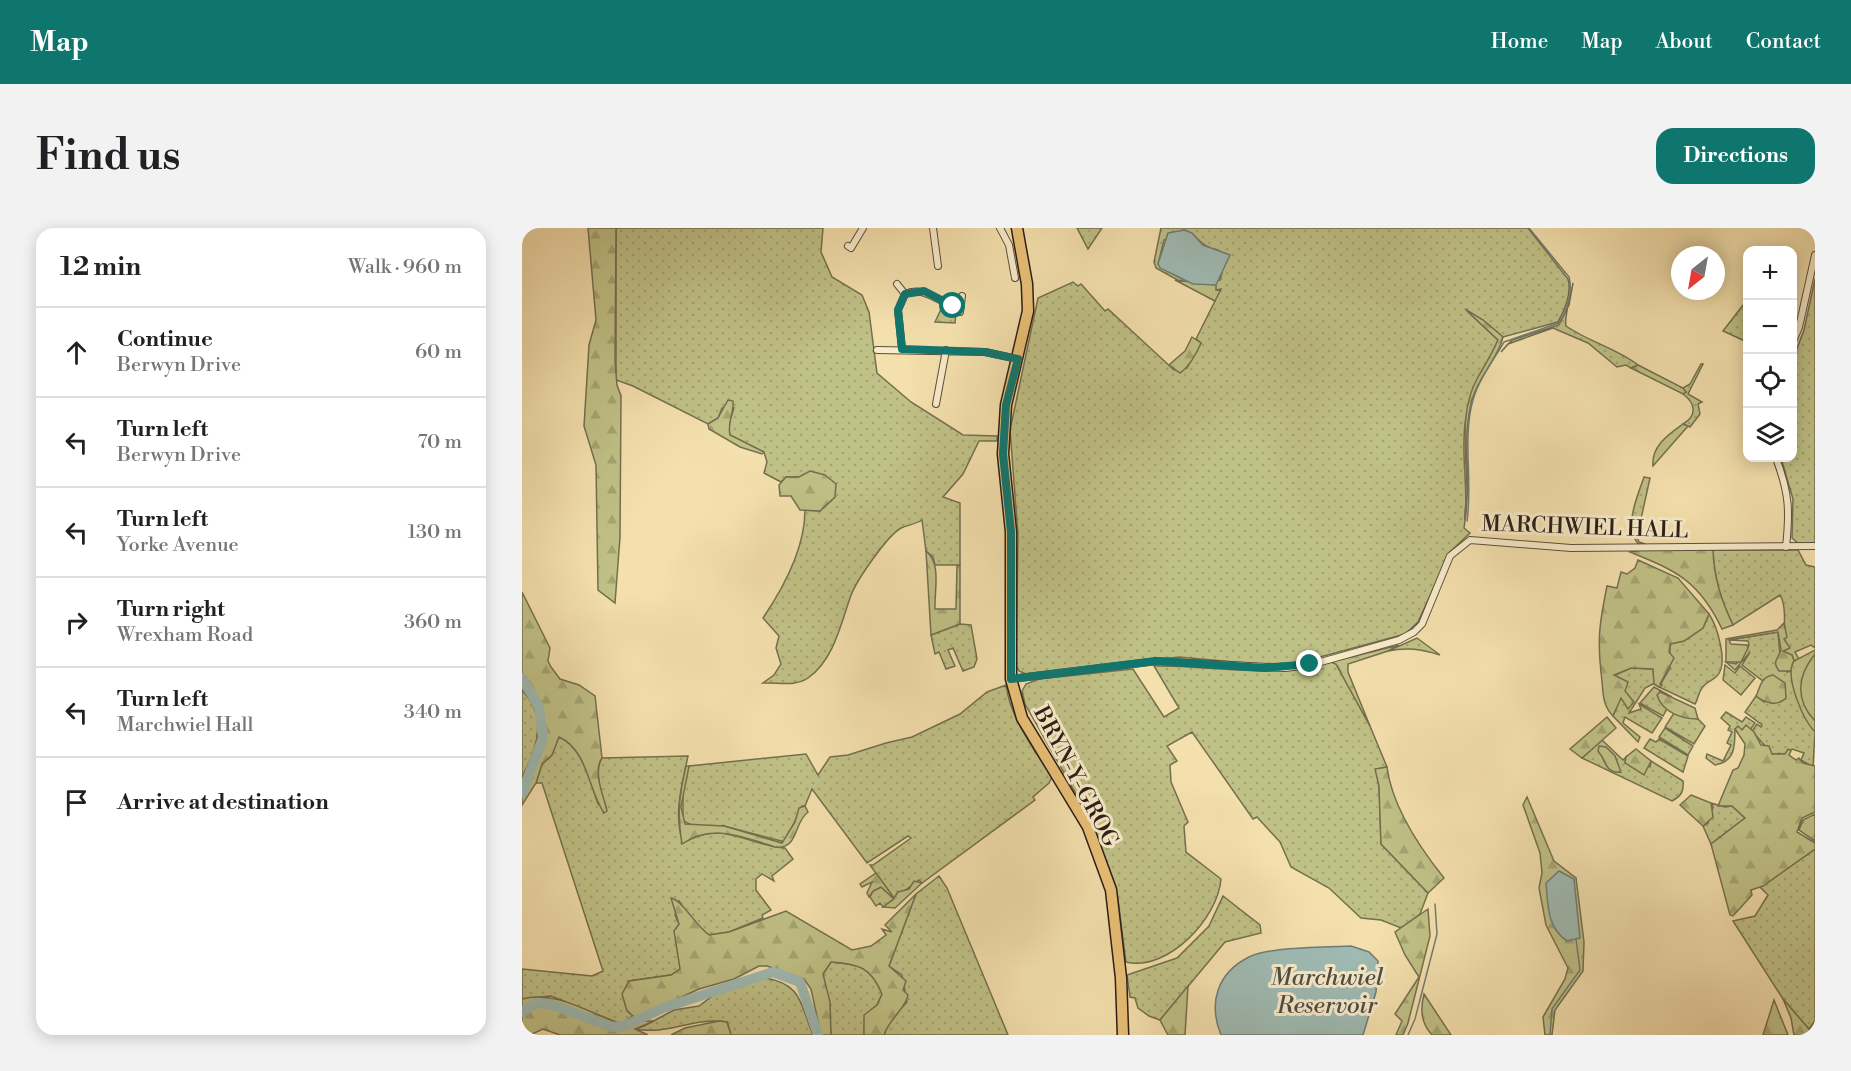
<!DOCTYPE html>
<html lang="en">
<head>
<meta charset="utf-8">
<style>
  body { margin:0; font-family:"Libre Bodoni",serif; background:#f2f2f2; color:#202124 }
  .controls { position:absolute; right:18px; top:18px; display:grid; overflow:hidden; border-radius:12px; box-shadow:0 3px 15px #0003 }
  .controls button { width:54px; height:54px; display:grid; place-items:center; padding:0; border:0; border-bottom:2px solid #e0e0e0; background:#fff; color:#202124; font:30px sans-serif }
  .compass { position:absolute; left:1149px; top:18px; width:54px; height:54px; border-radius:50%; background:#fff; box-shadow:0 3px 15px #0003; rotate:211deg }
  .stop { position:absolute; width:18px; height:18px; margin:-14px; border:4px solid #0f766e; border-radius:50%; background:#fff }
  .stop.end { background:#0f766e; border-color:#fff; box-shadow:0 2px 6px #0008 }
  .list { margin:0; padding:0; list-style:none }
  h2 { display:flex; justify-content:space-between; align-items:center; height:78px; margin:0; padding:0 24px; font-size:26px }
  h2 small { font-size:20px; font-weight:400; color:#757577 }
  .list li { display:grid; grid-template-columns:39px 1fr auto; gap:18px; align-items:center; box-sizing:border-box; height:90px; padding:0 24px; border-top:2px solid #e0e0e0 }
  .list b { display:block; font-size:22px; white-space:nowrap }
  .list p { margin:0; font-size:20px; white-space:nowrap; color:#757577 }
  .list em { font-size:20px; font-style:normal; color:#757577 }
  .icon { flex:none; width:33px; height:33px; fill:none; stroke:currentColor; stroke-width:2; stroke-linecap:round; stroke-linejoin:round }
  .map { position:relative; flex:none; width:1293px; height:807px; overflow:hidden; border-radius:18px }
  header { display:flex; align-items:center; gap:36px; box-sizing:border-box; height:84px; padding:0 30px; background:#0f766e; color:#fff }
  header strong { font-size:28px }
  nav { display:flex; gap:33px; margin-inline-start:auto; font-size:21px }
  .intro { display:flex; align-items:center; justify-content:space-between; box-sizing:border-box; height:144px; padding:0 36px }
  h1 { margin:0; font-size:42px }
  .button { padding:15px 27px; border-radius:18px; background:#0f766e; color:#fff; font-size:21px; font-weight:700 }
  main { display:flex; gap:36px; padding:0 36px }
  aside { flex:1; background:#fff; border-radius:18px; box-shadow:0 3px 15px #0003 }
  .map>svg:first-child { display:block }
</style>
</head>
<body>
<header>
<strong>Map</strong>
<nav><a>Home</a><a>Map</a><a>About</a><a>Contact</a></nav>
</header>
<div class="intro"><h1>Find us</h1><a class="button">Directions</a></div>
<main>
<aside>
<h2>12 min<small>Walk · 960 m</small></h2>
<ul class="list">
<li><svg class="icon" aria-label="ahead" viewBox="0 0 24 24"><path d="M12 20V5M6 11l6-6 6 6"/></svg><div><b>Continue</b><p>Berwyn Drive</p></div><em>60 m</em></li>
<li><svg class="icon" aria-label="left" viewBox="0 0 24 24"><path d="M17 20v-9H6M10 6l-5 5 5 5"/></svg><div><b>Turn left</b><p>Berwyn Drive</p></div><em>70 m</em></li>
<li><svg class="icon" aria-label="left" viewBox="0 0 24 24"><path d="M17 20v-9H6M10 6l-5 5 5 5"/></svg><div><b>Turn left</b><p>Yorke Avenue</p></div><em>130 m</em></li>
<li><svg class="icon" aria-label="right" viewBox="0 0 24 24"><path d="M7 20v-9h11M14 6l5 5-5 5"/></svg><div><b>Turn right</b><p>Wrexham Road</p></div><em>360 m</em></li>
<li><svg class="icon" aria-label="left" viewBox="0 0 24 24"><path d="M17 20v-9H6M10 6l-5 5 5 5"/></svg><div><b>Turn left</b><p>Marchwiel Hall</p></div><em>340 m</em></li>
<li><svg class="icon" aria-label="arrive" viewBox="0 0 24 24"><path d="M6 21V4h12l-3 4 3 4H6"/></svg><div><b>Arrive at destination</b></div></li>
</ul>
</aside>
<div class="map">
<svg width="1293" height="807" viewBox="0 0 1293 807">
  <defs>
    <pattern id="grass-dots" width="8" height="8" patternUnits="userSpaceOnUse" patternTransform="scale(1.5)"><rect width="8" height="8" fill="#c0c186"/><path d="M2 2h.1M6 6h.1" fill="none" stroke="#a5a573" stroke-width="1.8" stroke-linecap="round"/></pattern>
    <pattern id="forest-firs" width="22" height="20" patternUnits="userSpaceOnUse" patternTransform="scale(1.5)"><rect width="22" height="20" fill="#c0c186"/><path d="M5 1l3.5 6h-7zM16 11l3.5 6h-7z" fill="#a5a573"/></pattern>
    <pattern id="park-crowns" width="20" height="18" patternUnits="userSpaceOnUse" patternTransform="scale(1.5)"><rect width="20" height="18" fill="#c0c186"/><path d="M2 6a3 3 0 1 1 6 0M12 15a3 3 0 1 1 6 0" fill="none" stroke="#a5a573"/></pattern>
  </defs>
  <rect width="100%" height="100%" fill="#f4e0ad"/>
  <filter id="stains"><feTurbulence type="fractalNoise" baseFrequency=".00333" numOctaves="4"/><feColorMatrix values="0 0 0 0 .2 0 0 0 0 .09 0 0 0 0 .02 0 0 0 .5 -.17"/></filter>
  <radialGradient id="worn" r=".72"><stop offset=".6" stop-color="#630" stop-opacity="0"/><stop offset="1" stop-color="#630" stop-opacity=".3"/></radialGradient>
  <path fill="url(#grass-dots)" stroke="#746f4f" stroke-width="1.5" fill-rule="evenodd" d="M94,0H301L299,24L310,49L340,67L347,84L355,145L389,174L441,207L475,208V213H457L441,246L421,269L438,275V337H413L411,329L404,323L400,292C394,296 386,297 379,300C365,308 333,354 328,370C319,396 311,433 286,450C273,459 256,454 241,455L252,447L259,436L254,420L257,408L241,390C262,359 283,320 283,282L298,283L313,269L276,249H264L259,254L242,245L245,234L242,224L208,207L206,199L212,180H200L196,190L186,196L111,158L94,152Z
    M555,0H580L566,21Z
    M639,0H1006L1046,51C1050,64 1043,82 1036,94L981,109L961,92L946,84L976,112C960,147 942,171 942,212C941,242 947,271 942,300L948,305L928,324L896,394L883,406L776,435L735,436L657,429L504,446L497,443L494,437L496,307L488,202L516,70L551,54L556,58L559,56L583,83L586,81L652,142L665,140L679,115L674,111L693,73L634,40L632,34ZM662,2C677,8 678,19 696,22L700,45L698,52C668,59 660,53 636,36L642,12Z
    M1293,51V316H1277L1270,310L1271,271L1259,230H1270L1271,131L1282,102Z
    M1051,55C1049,67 1042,88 1044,98C1067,114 1094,120 1116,137L1109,140L1104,137L1095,139L1066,115L1031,100L986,116L979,124L990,112L1037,97L1047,77Z
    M1225,72V114L1201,103Z
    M421,77L434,83L433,95L413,94Z
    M1179,136H1181L1166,166L1180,174L1176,176L1178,186L1168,199L1161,196C1176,187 1173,175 1161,166L1164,164L1161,160L1168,156Z
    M1122,249L1128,250L1115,309L1117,314L1123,316H1116C1102,296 1115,270 1122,249Z
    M1191,322H1276L1284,337L1293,339V420L1289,417L1273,424L1277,431L1272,433L1270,427L1261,424C1261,409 1266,379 1258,367L1211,397C1199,372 1192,350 1191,322Z
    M1187,386C1195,398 1207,436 1195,448C1190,453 1184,454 1180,460C1176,465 1176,472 1173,476L1137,459L1148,440V416L1162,413L1181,400Z
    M438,396L449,397L455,431L452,439L441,443L431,420L426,422L433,438L424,441L417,424L413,426L409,407Z
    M1256,404L1258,426L1265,444L1269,443L1274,468L1293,504L1291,539L1279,532L1282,525L1270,521L1263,526H1250L1230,503L1235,496L1239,499L1240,497L1223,484L1234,468L1242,474V451L1241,453L1220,437L1228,424L1213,442L1204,434L1214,436L1227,417L1226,413L1207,412Z
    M895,410L918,427C899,421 885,419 866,423Z
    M809,434L814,436L848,498L865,539L854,541L857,558L859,616L906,665L898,686L879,700L859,692L839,690L807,660L769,639L758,614L735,589L731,591L670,504L645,518L655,533L648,537L649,554L666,594L662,598L664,624L699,651C696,690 646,744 604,734L596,672L589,646L562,580L503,476L500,463L504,456L517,451L611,441L642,489L657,480L632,438C691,437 752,452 809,434Z
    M1203,437L1213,445L1218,438L1233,450L1219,467L1201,452Z
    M1109,440L1131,441L1133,455L1123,460L1107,485L1119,481L1117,476L1140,490L1130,505L1103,489L1101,495L1118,509L1116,514L1091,488L1099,469L1106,480L1091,448Z
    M484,457C488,490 512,521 530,549L527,555L511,569L513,572L400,655L397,652L361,679L358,675L354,678L348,669L351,663L359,659L371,669L348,637H351L389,610L386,608L345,635L290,561L283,578H280L263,614L202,598H172L161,593V562L167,538L284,526L296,547L308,529L326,527L364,515L390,509L438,486L465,464Z
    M1132,459L1150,469L1138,464L1145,481L1141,488L1118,475Z
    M0,462C26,488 15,521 0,550Z
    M1204,484L1220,494L1224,489L1233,495L1228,502L1213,501C1213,518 1213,534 1193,537L1184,530L1185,526L1201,533L1209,517L1205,515L1210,504L1206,502L1208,498L1199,490Z
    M1152,485L1176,491L1183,498L1172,516L1143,499Z
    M1143,500L1171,518L1166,527L1137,509Z
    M37,508C61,520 68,553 76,576L84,579C79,566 72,542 80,530L166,528C160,557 151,586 161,615C201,591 223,617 263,620L271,631L250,648L252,653L240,646L234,651V662L249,682L240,687L241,690L207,704L187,707L171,694L157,673L153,687L157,696L158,741L149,747L107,753L108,783L111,788L99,796L29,768L0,771V741L70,748L81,743L20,555H14L20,536L30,527Z
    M1128,511L1134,514L1137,511L1166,528L1161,544L1122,520Z
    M1080,512L1101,532L1104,529L1103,535L1128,539L1129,533L1161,553C1162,564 1159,568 1150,573L1060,530Z
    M1189,575L1203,579L1210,578L1223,590L1189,616L1181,598L1186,595L1191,579Z
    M1293,621V793L1287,802L1261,771L1211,693L1233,688L1246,667L1238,659Z
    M417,648L425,660L486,807H362L366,795L385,774L380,747L367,738L394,666Z
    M701,668L738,697L739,705L703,714L638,792L627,788L616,780L613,770L608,769L605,747L655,730L687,698Z
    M309,734C337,736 349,739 360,766L355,777L343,787L342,807H309L301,746Z
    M243,750C281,756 278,777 291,807H209L205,794C169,789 151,807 112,801L122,798L152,782L177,778L193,766Z"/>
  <path fill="url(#forest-firs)" stroke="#746f4f" stroke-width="1.5" d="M66,0H94L93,134L95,157L99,168L98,309L93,375L76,362L74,237L62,198L67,117L74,92Z
    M653,52L694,57V62L699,61L693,73Z
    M943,81L961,92L981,109C976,131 956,149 950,172C939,211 950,252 943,292C942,282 945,274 945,264C945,226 936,184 956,149C963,137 970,126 976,112Z
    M670,109L679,115C675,125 666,140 658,145L647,137L663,123Z
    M1116,137L1161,160L1164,164L1161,166L1109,140Z
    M206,172L211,173C212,185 205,195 208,207L242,224L240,226L218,219L187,201L186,196L196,190Z
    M1161,196L1166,198L1131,238C1129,218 1147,206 1161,196Z
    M288,243L303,247L314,256L313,269L298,283L278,282L269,268H258L257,257L264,249H277Z
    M1120,322H1191C1192,350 1199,372 1211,397L1200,401C1177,353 1155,343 1108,324Z
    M404,323C420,336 412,363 413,381H434L435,338L438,337V396L409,407Z
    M1116,332L1156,350L1187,386L1181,400L1162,413L1148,416L1147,424L1152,430L1138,456L1140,457L1137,459L1132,456L1131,441L1109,440L1092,447L1106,454L1103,463L1112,474L1106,481L1099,470L1091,488C1081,478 1081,466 1080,453C1075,413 1077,397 1085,358L1095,360L1099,344L1105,346L1113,340Z
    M0,364L28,420L26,433L29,439L38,451L57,457L73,468L80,530C70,544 82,568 85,583L82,585C66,562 66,522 37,509L30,527L20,536L14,555L0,577V550L14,519L17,493L14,479L0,462Z
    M1262,395L1265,409L1262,411L1268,420L1261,423L1270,427L1272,433L1269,443H1257C1249,432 1257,432 1259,421L1256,404L1207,412L1209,416L1225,417L1226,420L1219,434H1204V411L1255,402Z
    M877,417L866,423L826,436V444L848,498L814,436L809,434Z
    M1251,447L1263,455L1264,470C1255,479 1243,475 1234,468C1238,461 1238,449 1251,447Z
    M1138,464L1173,480L1176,491C1159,491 1140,484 1135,467Z
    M1085,489L1094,500L1060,530L1048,521Z
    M1224,497L1232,504L1239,517L1247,518L1250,526H1263L1266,521L1269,523L1267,527L1274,532L1277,530L1281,535L1293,538V584L1280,590L1275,604L1293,615V621L1241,658L1229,662L1230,667L1211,688L1208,687L1189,616L1223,590L1210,578H1196L1211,542L1216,540L1222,527L1223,516L1213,501L1216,498L1220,502Z
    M1077,518L1084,519L1093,528L1099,544C1083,546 1084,532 1076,523Z
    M1114,521L1129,533L1122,547L1103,535L1104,529Z
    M164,538H167L159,579L163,596L202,598L260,615L273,594L277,580L283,578L286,584C271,595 277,622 253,619C222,609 190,595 160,616C155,585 157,569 164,538Z
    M865,539C870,578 898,620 922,650L906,665L859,616L857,558L853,541Z
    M1169,567L1189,575L1191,589L1181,598L1158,577Z
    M1005,569L1032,633L1054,650L1062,714L1061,743L1033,782L1030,807H1023L1021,789L1043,751L1046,740L1024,697L1017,660L1020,645L1018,625L1001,577Z
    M1293,586V613L1277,602L1281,592Z
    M354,645L372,670L376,664L387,661L392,653L400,655L373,680L361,679L372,671L359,659L351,663L347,669L345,665L350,654L340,659L338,656Z
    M394,666L367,738L384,753L381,762L386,767C384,780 367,791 362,807H342V787L355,777L360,766C349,739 337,736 309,734L301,746L308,774L309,807H299L289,761L282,751L245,738H237L212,751L177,761L125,785L118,789L119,793H132L113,801L126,807H38L21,801L8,807H0V771C34,762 67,785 99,796L111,788L105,783L100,766L107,753L149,747L158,741L152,703L157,696L149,670C160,672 174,698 187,707L207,704L264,683L330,722L349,718L364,707L360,701L370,704L363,697Z
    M906,681L908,708L886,795L881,807H874L880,793L873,786L897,749L883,727L873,704Z
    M666,758L663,807H646L638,792Z
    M902,766L929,807H910C899,795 898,782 902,766Z
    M1261,771L1287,801L1293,793V807H1272L1269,790Z
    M1252,772L1266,807H1241Z
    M197,793L205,794L209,807H149L163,800Z"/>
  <path fill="url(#park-crowns)" stroke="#746f4f" stroke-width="1.5" d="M1293,422V504C1281,492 1262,448 1272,433Z"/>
  <path fill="#c0c186" stroke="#746f4f" stroke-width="1.5" d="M1293,426V493C1273,472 1275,448 1293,426Z"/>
  <path fill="#9fbbb4" stroke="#707c76" stroke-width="1.5" d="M662,2L670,5L681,17L708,27L694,57L671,56L638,40L636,36L646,5Z
    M1037,643L1052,651L1058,710L1045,713C1025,700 1026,677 1024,655Z
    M829,718L847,724L856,733L854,764L841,807H699C686,775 695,745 727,729C746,719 806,719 829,718Z"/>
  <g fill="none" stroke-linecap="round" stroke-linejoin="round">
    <path stroke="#707c76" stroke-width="1.5" d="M945,293C951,253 940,211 951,172C957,151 971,133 982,114L1037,95C1045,82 1051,64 1047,49L1007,0
      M886,807L893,791L915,706L913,676
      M1028,807L1030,781L1058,742L1054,711"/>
    <path stroke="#9fbbb4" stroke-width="10" d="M0,450L17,479L21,510L0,565
      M0,784L14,775L28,776L90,799L102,798L141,780L251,744L278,754L296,807"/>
    <defs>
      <path id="minor" d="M411,0L416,38
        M478,0L487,17L493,50
        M326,18L329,20L341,0
        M375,56L383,66L376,82L380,121
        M383,66C404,56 418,79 438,77
        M438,84L440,68
        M1270,116L1277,99L1293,27
        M355,122L463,124L496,131
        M414,176L424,122
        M1254,230C1267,265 1268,282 1264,319
        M489,451L635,433L763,440L788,437L877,412L892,404L900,396L928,328L948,312L1049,320L1293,318"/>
      <path id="primary" d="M495,0L505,56L506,83L484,177L481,226L489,304V451L500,490L566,599L589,662L599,750L601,807"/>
    </defs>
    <use href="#minor" stroke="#5c4e3d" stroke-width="8"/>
    <use href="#primary" stroke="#291d18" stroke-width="13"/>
    <use href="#minor" stroke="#f8ebca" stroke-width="6"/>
    <use href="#primary" stroke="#eac076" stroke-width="10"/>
  </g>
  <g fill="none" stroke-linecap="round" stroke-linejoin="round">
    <path stroke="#0f766e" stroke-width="8" d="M431,78L402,63L383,66L376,82L380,121L463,124L496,131L484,177L481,226L489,304V451L635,433L743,440L788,436"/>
  </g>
  <g text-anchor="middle" stroke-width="6" stroke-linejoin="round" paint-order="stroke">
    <g font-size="22" fill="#291d18" stroke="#f8ebca">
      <text transform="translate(1063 298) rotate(2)" y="8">MARCHWIEL HALL</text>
      <text transform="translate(555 548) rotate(62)" y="8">BRYN-Y-GROG</text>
    </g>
    <g font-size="24" font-style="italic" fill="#4c4c47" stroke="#f8ebca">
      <text x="805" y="757">Marchwiel<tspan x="805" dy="28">Reservoir</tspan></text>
    </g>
  </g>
  <rect width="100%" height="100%" filter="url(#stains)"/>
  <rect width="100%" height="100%" fill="url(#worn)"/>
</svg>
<div class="controls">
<button>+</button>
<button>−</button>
<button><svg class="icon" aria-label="locate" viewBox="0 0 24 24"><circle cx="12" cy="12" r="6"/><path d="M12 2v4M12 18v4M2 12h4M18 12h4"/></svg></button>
<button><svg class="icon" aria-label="layers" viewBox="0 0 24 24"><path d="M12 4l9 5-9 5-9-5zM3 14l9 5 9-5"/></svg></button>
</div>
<svg class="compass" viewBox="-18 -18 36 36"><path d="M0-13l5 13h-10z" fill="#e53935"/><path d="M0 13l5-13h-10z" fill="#757577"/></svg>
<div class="stop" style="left:431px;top:78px"></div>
<div class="stop end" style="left:788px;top:436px"></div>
</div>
</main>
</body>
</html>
